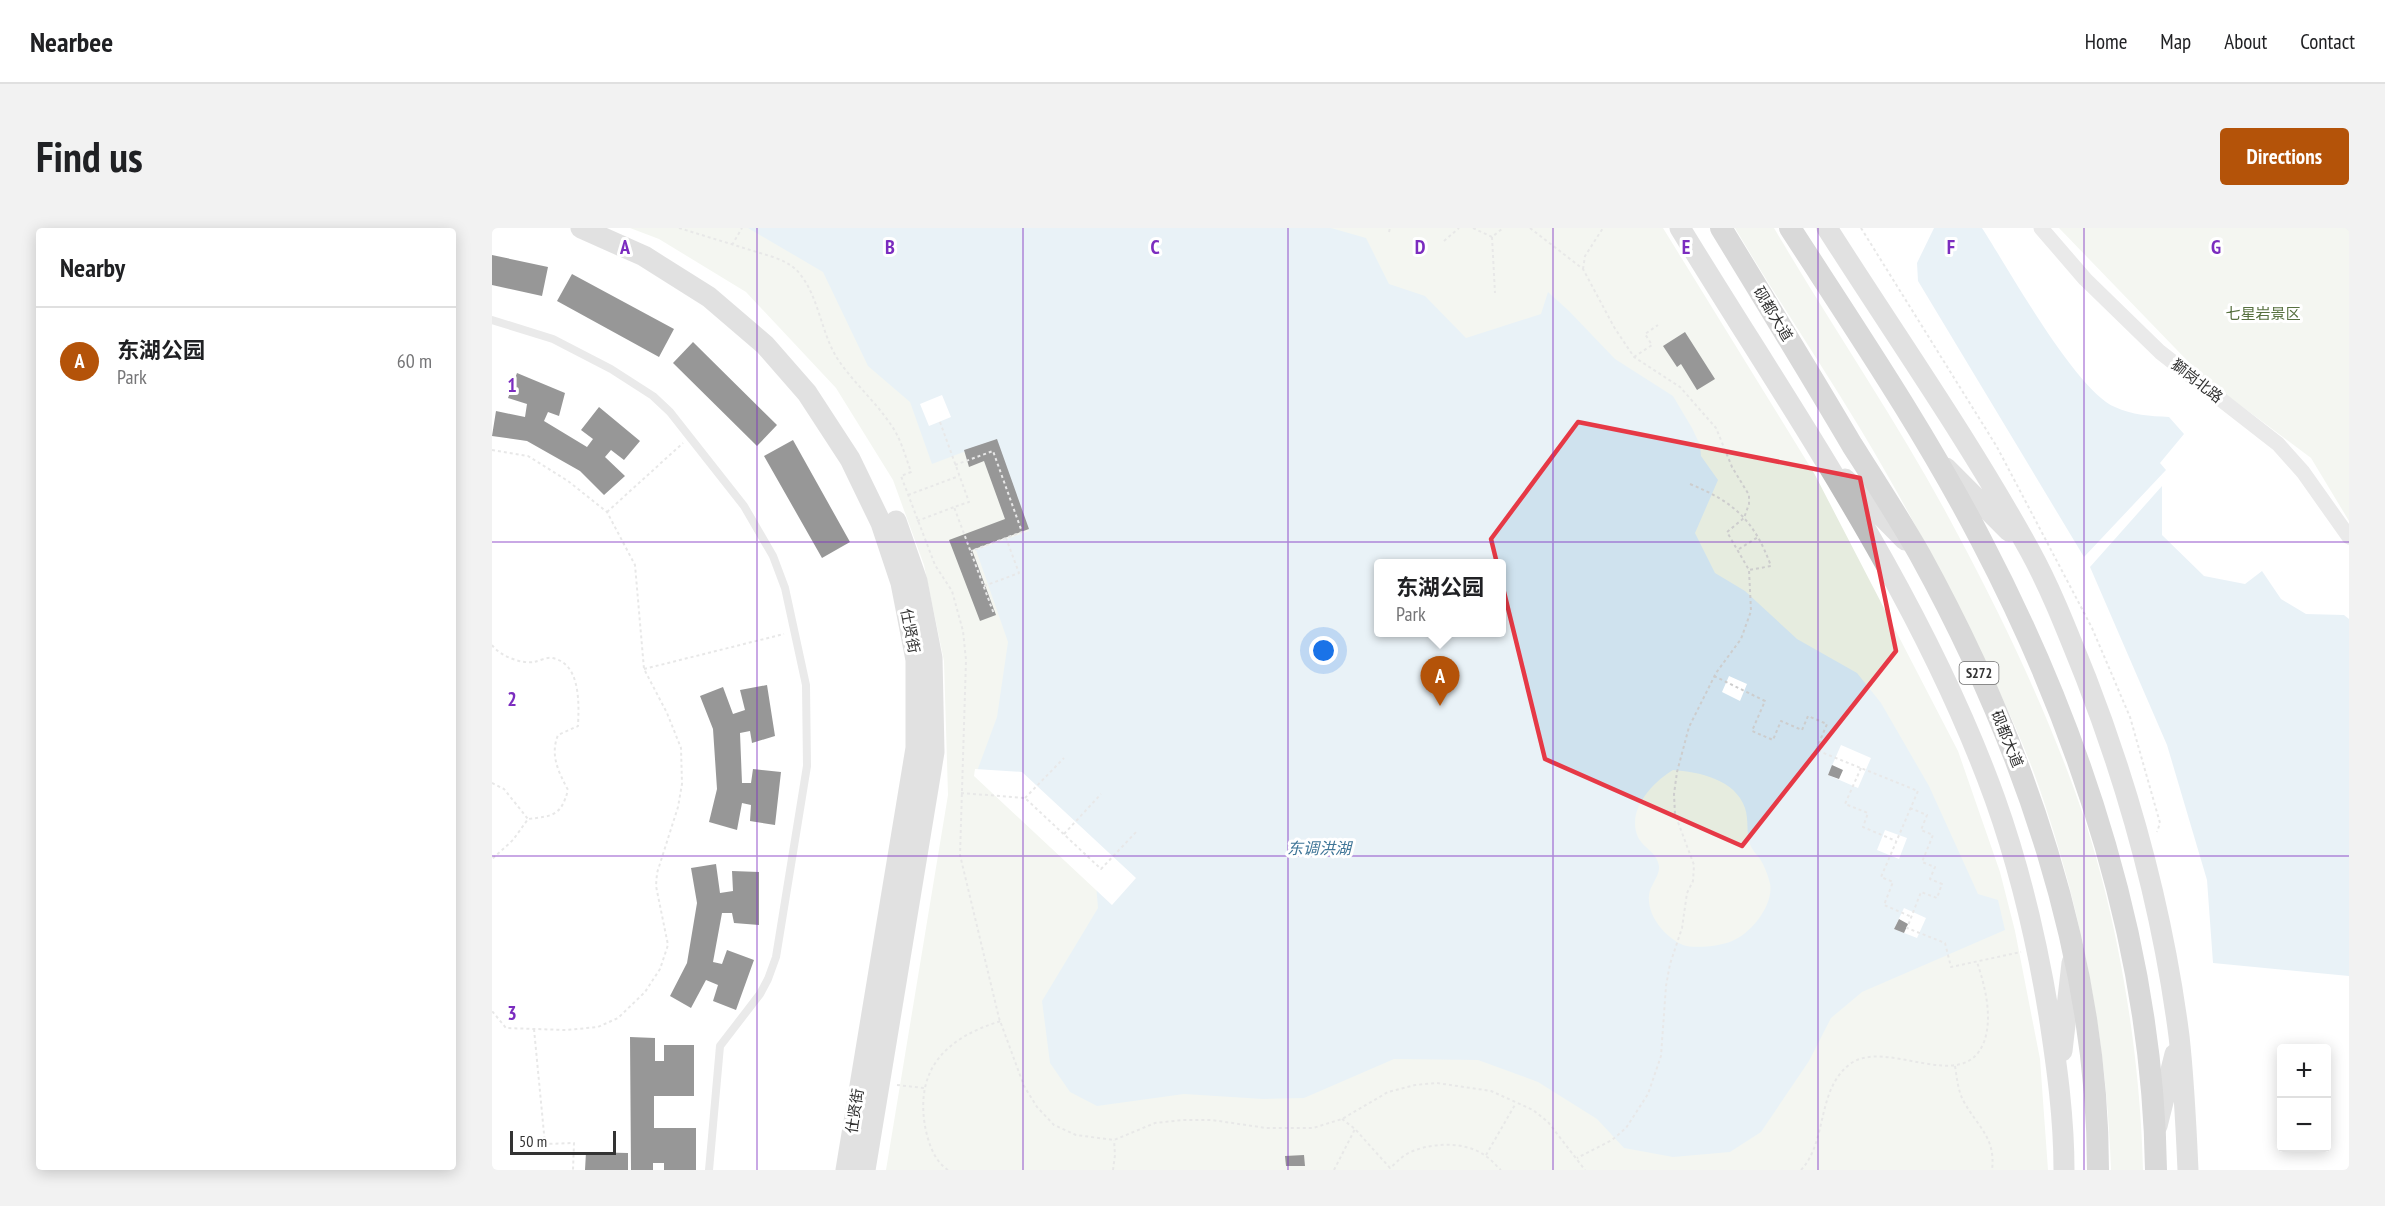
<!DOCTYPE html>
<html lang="en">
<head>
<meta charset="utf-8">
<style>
  body { margin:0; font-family:"PT Sans Narrow","Noto Sans SC",sans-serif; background:#f2f2f2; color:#202124 }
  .controls { position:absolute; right:18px; bottom:18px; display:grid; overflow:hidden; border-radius:6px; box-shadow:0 3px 15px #0003 }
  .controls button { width:54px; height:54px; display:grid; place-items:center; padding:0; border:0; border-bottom:2px solid #e0e0e0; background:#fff; color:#202124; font:30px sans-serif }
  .scale { position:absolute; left:18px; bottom:15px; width:106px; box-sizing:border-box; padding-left:6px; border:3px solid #333; border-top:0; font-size:16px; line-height:21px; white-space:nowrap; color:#333; -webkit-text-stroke:4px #fff; paint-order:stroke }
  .you { position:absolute; left:832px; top:423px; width:21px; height:21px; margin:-15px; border:4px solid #fff; border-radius:50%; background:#1a73e8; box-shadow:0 0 0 9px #1a73e833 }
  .badge { display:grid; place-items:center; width:39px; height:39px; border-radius:50%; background:#b45309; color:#fff; font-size:20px; font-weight:700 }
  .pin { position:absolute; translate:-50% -50px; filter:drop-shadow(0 2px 3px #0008) }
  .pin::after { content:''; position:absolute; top:32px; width:21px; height:18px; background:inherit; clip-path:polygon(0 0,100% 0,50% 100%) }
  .popup { position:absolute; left:882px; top:331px; width:132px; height:78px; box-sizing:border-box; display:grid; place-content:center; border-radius:6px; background:#fff; filter:drop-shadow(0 2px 4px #0005); font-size:20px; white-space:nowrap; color:#757577 }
  .popup b { font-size:22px; color:#202124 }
  .popup::after { content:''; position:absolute; left:50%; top:100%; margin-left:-12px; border:12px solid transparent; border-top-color:#fff }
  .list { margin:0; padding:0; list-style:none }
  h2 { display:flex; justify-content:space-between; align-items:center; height:78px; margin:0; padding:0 24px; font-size:26px }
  h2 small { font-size:20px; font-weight:400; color:#757577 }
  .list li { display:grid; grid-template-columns:39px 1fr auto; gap:18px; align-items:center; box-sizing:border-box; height:108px; padding:0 24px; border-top:2px solid #e0e0e0 }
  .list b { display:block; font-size:22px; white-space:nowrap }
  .list p { margin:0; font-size:20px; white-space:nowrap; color:#757577 }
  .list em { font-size:20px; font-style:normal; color:#757577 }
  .map { position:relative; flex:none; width:1857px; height:942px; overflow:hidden; border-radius:6px }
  header { display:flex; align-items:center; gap:36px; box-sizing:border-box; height:84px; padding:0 30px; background:#fff; border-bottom:2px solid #e0e0e0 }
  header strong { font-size:28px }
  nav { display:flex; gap:33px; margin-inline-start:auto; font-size:21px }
  .intro { display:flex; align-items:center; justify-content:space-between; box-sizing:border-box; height:144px; padding:0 36px }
  h1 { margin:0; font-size:42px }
  .button { padding:15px 27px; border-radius:6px; background:#b45309; color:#fff; font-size:21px; font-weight:700 }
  main { display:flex; gap:36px; padding:0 36px }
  aside { flex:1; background:#fff; border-radius:6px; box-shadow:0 3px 15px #0003 }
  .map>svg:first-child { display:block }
</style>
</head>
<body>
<header>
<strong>Nearbee</strong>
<nav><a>Home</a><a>Map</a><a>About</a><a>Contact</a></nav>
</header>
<div class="intro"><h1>Find us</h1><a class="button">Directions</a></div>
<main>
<aside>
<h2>Nearby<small></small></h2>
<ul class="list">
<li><span class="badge">A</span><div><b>东湖公园</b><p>Park</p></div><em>60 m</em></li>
</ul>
</aside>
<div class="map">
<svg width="1857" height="942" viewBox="0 0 1857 942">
  <rect width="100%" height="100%" fill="#fff"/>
  <path fill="#e6ecdf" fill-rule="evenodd" d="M138,0H1171L1322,245L1466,523L1508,644L1523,703L1548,831L1556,942H394L456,567L452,433L432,337L401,252L344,160L254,64L167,11ZM886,336H1010V404H886Z
    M1243,0H1282C1342,102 1410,200 1465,305C1509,387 1549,471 1581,558C1624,675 1648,818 1651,942H1619C1615,819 1592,694 1553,577C1533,514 1504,456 1475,397C1442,331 1407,265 1369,202C1328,134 1283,68 1243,0Z
    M1567,0H1857V293L1819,230L1713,151Z"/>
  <path fill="#cfe2ee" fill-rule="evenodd" d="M256,0H839L874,10L897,56L933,68L974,110L1049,86L1056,64L1077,83L1123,131L1181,168L1200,200L1208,217L1209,228L1226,252L1203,305L1223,345L1253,363L1305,411L1365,445L1389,475L1437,558L1486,666L1506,672L1513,702L1370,764L1339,790L1317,833L1269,904L1238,924L1181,929L1132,920L1105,891L1046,854L986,832L902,831L812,870L771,871L692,866L605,878L578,864L558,835L550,773L606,680L604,656L484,546L505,489L516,414L484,322L537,303L503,212L440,236L418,174L376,138L331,44ZM886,336H1010V404H886ZM1181,542C1207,544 1243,551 1253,580C1257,592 1254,605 1258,616C1260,622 1265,627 1268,631C1272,637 1275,645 1277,652C1285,674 1259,706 1240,713C1230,718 1201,721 1191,717C1173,709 1155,688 1157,667C1158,657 1168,648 1167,638C1165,624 1151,620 1146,609C1134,582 1161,554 1181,542Z
    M1442,0H1490C1516,40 1584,163 1623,179C1640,187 1658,188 1677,189L1692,206L1668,235L1674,242L1592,329L1426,53L1425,35Z
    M1670,258V307L1712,348L1753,356L1770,343L1789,371L1814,386L1852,387L1857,391V748L1721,735L1715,652L1675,517L1598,339Z"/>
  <path fill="#fff" d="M450,167L459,189L437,198L428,176Z
    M1237,448L1255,456L1248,473L1230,464Z
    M1349,517L1379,530L1366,560L1336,547Z
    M483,541L530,544L644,650L620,677L482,548Z
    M1393,602L1415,610L1407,631L1385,622Z
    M1412,680L1434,690L1425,710L1402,701Z"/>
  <path fill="#1a1a1a" d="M0,27L56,39L50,68L0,57Z
    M80,46L182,101L167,129L65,73Z
    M1193,104L1223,151L1205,162L1189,136L1185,139L1171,118Z
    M201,114L285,197L265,218L181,135Z
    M25,145L73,165L67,188L56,184L52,193L95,219L101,211L89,202L107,179L148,213L132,232L119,222L113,229L133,248L112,267L88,243L35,213L0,208L4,183L33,189L35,176L16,170Z
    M505,211L537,301L480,322L504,387L488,393L457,312L513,291L492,233L477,239L472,222Z
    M301,212L358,314L330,330L272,228Z
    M275,457L283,508L260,515L258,503L248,505L250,555H259L261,541L289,544L283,597L258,593L259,577L250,575L245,602L217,594L225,561L221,501L208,468L231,459L241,486L253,482L248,462Z
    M1340,537L1351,542L1347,551L1336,547Z
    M224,636L228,665L241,663L240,643L267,644V697L242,695L240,685H230L221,734L230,736L235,722L262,732L244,782L221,773L226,757L214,752L199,780L178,768L195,735L205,675L199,640Z
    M1407,691L1416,696L1412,705L1402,701Z
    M138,809L163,810V833H172V817H202V868H162V900H204V942H172V935H161V942H139Z
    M94,924L136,925V942H93Z
    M812,927L813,938H794L793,928Z"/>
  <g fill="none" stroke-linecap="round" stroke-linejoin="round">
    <path stroke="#cdcdcd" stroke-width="2" stroke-dasharray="3 3" stroke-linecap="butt" d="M187,0L281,29C292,33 301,37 308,46C327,70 329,104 345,130C360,153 381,171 397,194C408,208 413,227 419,244L409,248L443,337L460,363L471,403L474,432L468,627L507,790L532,858L545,879L562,897L584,907L622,912L663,895L691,892H720L774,900H821L850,891L896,864L923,857L945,855L999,863L1041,882L1056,894L1093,942
      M981,0L1000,9L1011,0
      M1038,0L1091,41L1122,99L1142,129L1188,159L1224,200L1240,239L1257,267V276L1252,290L1235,304L1257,342L1259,383L1249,411L1224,445L1197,499L1185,544L1182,566L1183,586L1202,637L1201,653L1195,665L1190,700L1178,736L1174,758L1169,828L1156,866L1134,900L1120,912L1085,930
      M1369,0L1505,219L1600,400L1638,489L1668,595L1665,604
      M897,4L898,0
      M1000,9L1003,65
      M952,13L967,0
      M240,17L250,0
      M1091,41L1093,28L1111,0
      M1142,129L1160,117L1153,106L1166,97
      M448,194L477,274L462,279L502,386
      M0,222L36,228L76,253L115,284L143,337L152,441L175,485L189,520L190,556L186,579L165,645L164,658L176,717L168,741L153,764L126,790L106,799L74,802L14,800L0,783
      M463,237L501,223L530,304L479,323
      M1198,256C1242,274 1262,292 1279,338L1257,342
      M416,267L467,248
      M115,284L191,215
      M425,293L462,279
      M1247,321L1266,309
      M492,358L527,345L514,310
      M0,417C8,428 29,436 42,434C47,433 54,429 60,430C89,435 87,476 86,498L66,507C58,527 66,543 76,562C69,588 61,588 36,591L21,612L0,631
      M152,441L292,406
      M1222,448L1273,473L1260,503L1281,512L1289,493L1310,502L1316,488L1335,496L1324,522L1426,563L1389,649L1401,654L1392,677L1420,689
      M1369,540L1353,576L1376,585L1371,599L1404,613
      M0,555L12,561L36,591
      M469,565L533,570L609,641L646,602
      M533,570L572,530
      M1418,580L1435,587L1429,602L1441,607L1430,634L1443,639L1438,651L1450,656L1445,670L1429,664L1415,700L1453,715L1459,739L1529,724
      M572,606L609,566
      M42,801L53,916L82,915L81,942
      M1463,838C1465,851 1466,863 1472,874C1486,899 1504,910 1500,942
      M405,857L432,860
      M850,891L863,901L898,940C903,936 907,931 913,927C935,914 974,912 995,929C1000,932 1004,938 1009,942
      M994,927L1024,875
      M456,942C442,933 436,914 433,898C423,839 456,809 509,793
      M621,942L623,927L622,912
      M842,942L863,901
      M1309,942C1336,913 1324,862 1358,836C1395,809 1471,868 1492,814C1501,789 1493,758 1485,734"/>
    <path stroke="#d0d0d0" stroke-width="8" d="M0,92L61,111L119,141L161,168L178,184L252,278L281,328L293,360L314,457L315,538L284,729L276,751L268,766L228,818L217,942"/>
    <path stroke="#d0d0d0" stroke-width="15" d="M1549,0L1593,51L1668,124L1786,216L1811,244L1857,309"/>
    <path stroke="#bdbdbd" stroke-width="21" d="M89,0L152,28L217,69L273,117L315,165L358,231L389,295L409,355L424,432V520L354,942
      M1188,0C1301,185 1429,366 1503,571C1528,641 1545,714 1557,787C1565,839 1572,890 1572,942
      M1335,0C1403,107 1477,212 1538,323C1560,363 1577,408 1594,450C1639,566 1671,685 1687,808C1692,853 1694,897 1696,942
      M1454,240L1517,303
      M1353,251L1413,312
      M1570,823L1580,735
      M1665,898L1683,826
      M373,942L442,524L440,430L425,353L404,293"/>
    <path stroke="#ababab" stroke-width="22" d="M1229,0C1273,72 1317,144 1360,217C1383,253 1407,290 1428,327C1530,512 1606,728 1606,942
      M1298,0C1364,102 1433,204 1489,312C1590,505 1661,723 1664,942"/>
  </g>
  <path d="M0 0H1857V942H0ZM1086,194L1368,250L1404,423L1250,618L1053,531L999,311Z" fill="#fff" fill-opacity=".55" fill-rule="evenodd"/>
  <path fill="none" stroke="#e63946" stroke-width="4.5" stroke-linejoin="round" d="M1086,194L1368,250L1404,423L1250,618L1053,531L999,311Z"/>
  <path fill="none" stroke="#7b2cbf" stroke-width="1.5" stroke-opacity="0.55" d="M265,0V942M531,0V942M796,0V942M1061,0V942M1326,0V942M1592,0V942M0,314H1857M0,628H1857"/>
  <g text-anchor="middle" stroke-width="6" stroke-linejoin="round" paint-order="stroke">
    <rect fill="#fff" stroke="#707070" stroke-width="1.5" x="1467.5" y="434" width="39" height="22" rx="4.5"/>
    <g font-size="14" font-weight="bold" fill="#333">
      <text x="1487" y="450">S272</text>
    </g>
    <g font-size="15" fill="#333" stroke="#fff">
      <text transform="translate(1281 86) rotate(59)" y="5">砚都大道</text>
      <text transform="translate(1705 153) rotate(38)" y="5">獅岗北路</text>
      <text transform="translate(418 403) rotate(79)" y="5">仕贤街</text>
      <text transform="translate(1515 511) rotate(68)" y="5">砚都大道</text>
      <text transform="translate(363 883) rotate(-81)" y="5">仕贤街</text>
    </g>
    <g font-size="15" fill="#56703f" stroke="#fff">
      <text x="1771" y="91">七星岩景区</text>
    </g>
    <g font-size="16" font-style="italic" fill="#3f7597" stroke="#fff">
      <text x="827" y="626">东调洪湖</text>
    </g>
  </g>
  <g font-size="20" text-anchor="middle" font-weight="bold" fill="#7b2cbf" stroke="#fff" stroke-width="6" stroke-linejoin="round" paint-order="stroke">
    <text x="133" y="26">A</text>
    <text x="398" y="26">B</text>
    <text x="663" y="26">C</text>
    <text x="928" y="26">D</text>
    <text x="1194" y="26">E</text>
    <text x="1459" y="26">F</text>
    <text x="1724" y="26">G</text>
    <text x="20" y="164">1</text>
    <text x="20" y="478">2</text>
    <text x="20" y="792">3</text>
  </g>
</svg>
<div class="controls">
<button>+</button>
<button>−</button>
</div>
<div class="scale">50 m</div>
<div class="you"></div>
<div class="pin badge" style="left:948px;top:478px">A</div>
<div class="popup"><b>东湖公园</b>Park</div>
</div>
</main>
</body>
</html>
